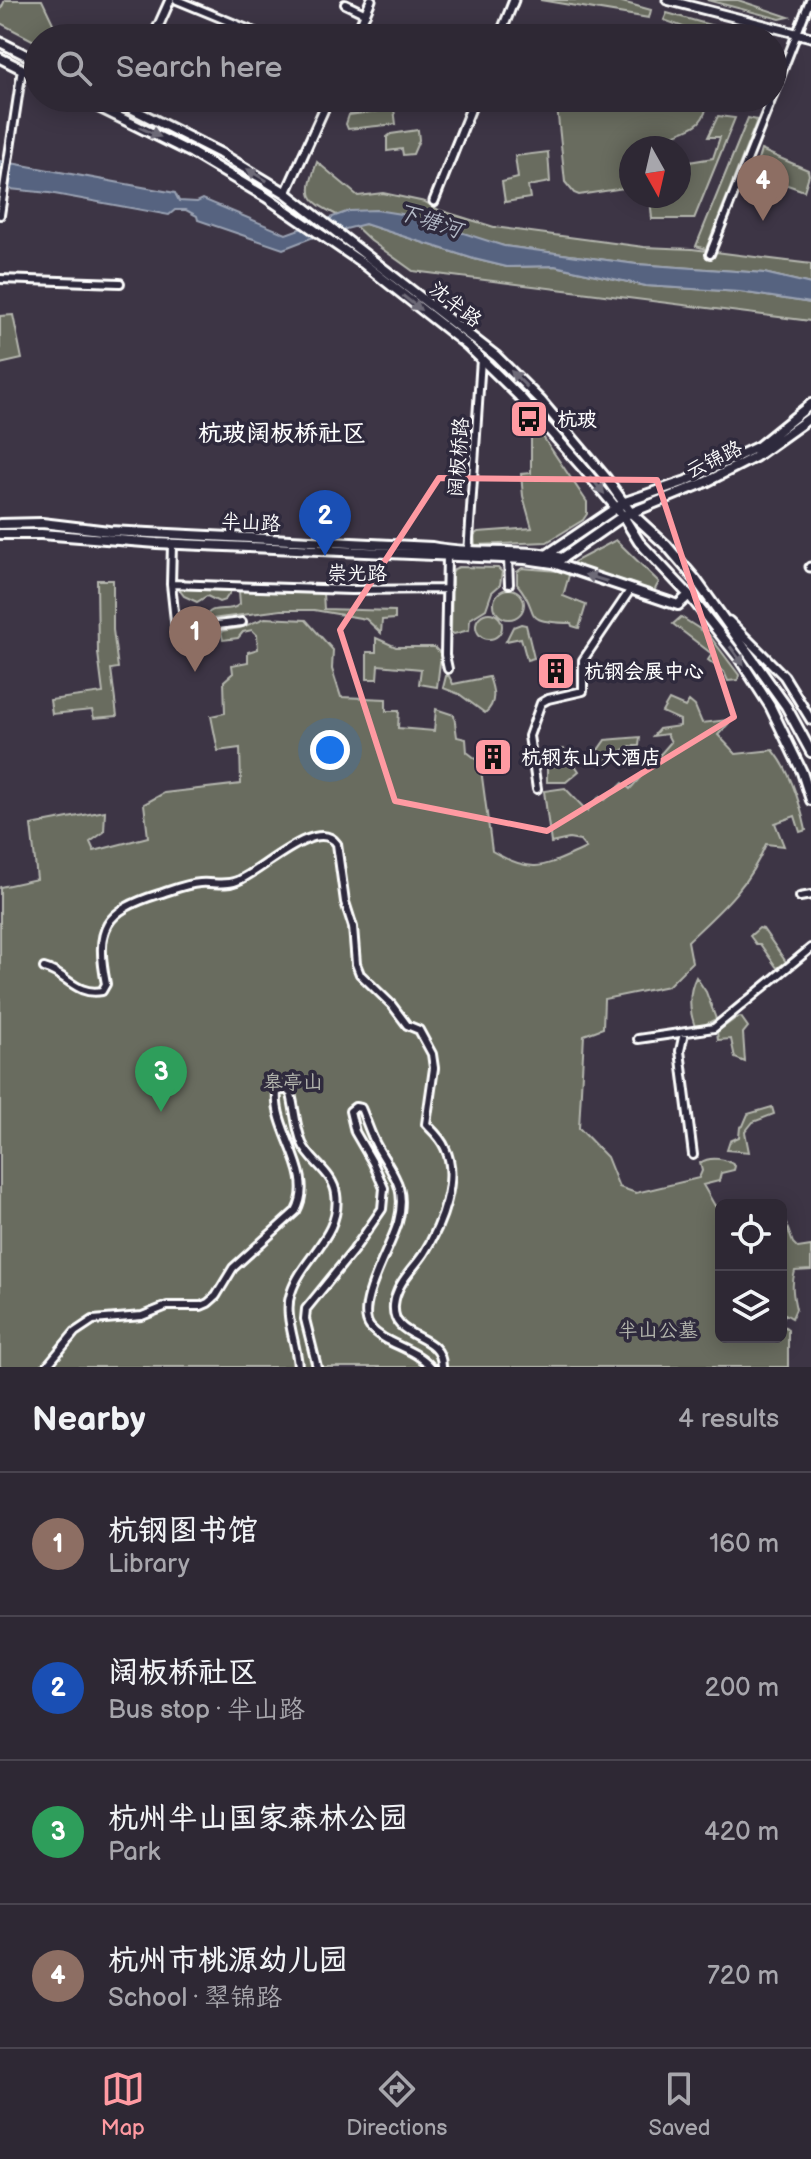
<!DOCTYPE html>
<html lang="en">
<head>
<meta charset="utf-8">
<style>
  body { margin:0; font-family:"Balsamiq Sans","LXGW WenKai TC",sans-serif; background:#36303c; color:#f1f3f6 }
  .controls { position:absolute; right:24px; bottom:24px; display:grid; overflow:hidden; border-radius:12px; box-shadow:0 4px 20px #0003 }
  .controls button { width:72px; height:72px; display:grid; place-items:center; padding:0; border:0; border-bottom:2px solid #49444f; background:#2e2834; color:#f1f3f6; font:40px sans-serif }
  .compass { position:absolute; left:619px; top:136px; width:72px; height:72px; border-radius:50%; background:#2e2834; box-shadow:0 4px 20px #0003; rotate:172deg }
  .you { position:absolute; left:330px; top:750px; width:28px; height:28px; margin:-20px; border:6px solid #fff; border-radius:50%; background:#1a73e8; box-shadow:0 0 0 12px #1a73e833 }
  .badge { display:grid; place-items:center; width:52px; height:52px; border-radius:50%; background:#ff9aa2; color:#fff; font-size:26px; font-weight:700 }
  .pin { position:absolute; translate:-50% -66px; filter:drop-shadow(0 2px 4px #0008) }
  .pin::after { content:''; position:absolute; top:42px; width:28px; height:24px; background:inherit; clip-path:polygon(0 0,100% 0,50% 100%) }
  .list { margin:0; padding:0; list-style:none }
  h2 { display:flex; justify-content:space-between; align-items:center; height:104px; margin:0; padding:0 32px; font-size:34px }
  h2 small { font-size:26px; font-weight:400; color:#a7a6ac }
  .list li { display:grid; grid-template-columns:52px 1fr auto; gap:24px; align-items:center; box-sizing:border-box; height:144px; padding:0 32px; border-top:2px solid #49444f }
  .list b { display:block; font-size:30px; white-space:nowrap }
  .list p { margin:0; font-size:26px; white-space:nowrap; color:#a7a6ac }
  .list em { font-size:26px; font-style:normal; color:#a7a6ac }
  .icon { flex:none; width:44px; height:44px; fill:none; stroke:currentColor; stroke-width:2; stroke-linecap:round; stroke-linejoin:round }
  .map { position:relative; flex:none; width:811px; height:1367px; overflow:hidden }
  .search { position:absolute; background:#2e2834; box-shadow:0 4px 20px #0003; left:24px; right:24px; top:24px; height:88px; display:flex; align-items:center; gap:20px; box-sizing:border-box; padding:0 28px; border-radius:44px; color:#a7a6ac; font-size:30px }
  .sheet { height:680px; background:#2e2834 }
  nav { display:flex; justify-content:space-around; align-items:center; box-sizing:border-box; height:112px; border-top:2px solid #49444f; background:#2e2834; font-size:22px; color:#a7a6ac }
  nav a { display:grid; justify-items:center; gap:4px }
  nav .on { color:#ff9aa2 }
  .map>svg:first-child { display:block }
</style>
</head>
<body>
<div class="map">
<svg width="811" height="1367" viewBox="0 0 811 1367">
  <rect width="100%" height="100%" fill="#3d3545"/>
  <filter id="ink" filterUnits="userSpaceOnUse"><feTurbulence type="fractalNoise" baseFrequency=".0125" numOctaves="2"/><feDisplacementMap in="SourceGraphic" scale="16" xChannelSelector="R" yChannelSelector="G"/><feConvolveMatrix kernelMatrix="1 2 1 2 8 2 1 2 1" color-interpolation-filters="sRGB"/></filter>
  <g filter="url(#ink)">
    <path fill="#696c5e" stroke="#b4b6ae" stroke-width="2" d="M5,0H42L60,38H38V43L0,23V11Z
      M540,0H615L651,10L649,18Z
      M707,0H738L789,17L780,19Z
      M667,13L757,38H713L664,20Z
      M405,25L422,29L423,38H379L388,28Z
      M561,98H648L649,103L672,98H707C708,129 686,128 663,139L659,148H631V187L579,195L574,193L565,182L557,107Z
      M394,109L396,124L348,129L346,124L349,115Z
      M718,116L735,118L694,219H652L650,197L679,196V175L683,163L713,158L720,137H708Z
      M748,118L757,120L706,249L696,246Z
      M418,130L419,140L413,154L403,155L402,149L387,151V137L391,134Z
      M761,150L808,170L809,175L804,191L754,173Z
      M548,152L550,182L528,186L530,198L505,202L502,182L518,178L515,156Z
      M317,162L358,196L383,193L425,202L439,210L494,227L644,247L692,249L811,264V284L764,273L636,264L504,246L349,211L339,216C305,199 305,197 317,162Z
      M365,224L474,259L507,267L555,266L646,286L740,292L811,303V321L413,271L371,241L354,225Z
      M13,315L22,359L0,364V316Z
      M534,433L541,434L587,502V514L583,520L547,542L475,545L474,535L478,532L532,528L523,496L521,474L531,473V435Z
      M616,540L659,582L653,593L575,566L574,562Z
      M459,567L498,568L502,572L500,585L492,592L486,609L470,619L469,630L454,634L451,632L452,574L454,569Z
      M522,568L570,572L563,596L586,605L579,628L572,626L571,623C517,622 543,614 517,584V572Z
      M97,580H113V630L118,668L111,669L117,716L94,718L92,710L52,714L50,700L103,693L98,653Z
      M178,588L231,591L225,600L219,602L207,596L197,602L184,596Z
      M494 604a15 15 0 1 1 30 0a15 15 0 1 1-30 0Z
      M239,591L323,593L324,609L395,611V619L382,620L381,633L366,619L314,610H281L204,620C212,601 227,615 240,604Z
      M476 626a13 13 0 1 1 26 0a13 13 0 1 1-26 0Z
      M681,617L709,635L739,675L738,680L728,681L724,672L708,660L712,654L673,624Z
      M265,618L306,620L333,650L332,669L341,697L386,699V711H399L398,728L434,731L436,709L454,715L457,737L466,739L467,752L480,762L492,851C534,876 545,866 586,848L580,841L569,839L551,843L544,791L565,788L587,811L600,796L605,800L623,783L630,789L671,742L667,734L653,736L659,729L680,726V720L662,712L669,700L685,707L689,701L695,706L702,723L728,720L729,723L718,735L736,754L773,750C791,771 800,803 806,830L800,832L795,816L775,823L784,846L766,844C748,887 721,910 688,941L692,962L668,986L604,999L603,1028L584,1035L579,1128L607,1157L619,1187L636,1193L699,1178L702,1171L700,1163C710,1156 726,1158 735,1166L734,1170L721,1173L719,1181L703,1185L715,1206L721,1205V1337H781V1324L788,1329V1367H0V887L37,879L31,825L105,811L104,832L90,842L94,851L148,837L144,804L164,793L241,784L240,748L218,751L211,716L225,713L224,681L233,673L232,665L248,662V652L258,649L257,635L252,630L243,632L238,638L223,640L221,631L240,628Z
      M521,624L526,625L534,658L527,660L521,638L506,641L513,627Z
      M376,638L396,647H434L441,654L437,687L419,684L421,669L378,665L377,679H367V652H376Z
      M446,676H449L453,684L489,677C494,690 497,703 485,713L459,694L443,688Z
      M640,737L639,746H630L604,762L600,758L598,750L605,740Z
      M564,749L579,771L566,782H547V767L561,765L559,750Z
      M759,928L763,929L786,962L777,968L760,944H756L750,936Z
      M696,977L706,992L716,1019L700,1027H695C689,1010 688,993 696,977Z
      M741,1017L748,1027L743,1033L745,1062L735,1058L731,1039L718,1040L717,1032L736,1018Z
      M772,1107L774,1114L753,1122L745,1132L749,1152L727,1150L730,1141L739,1137L740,1127L743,1126L748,1114Z
      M781,1210L793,1243L798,1248L811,1246V1270L795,1271C791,1284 793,1296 796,1309L792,1318L785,1314L781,1323Z"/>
    <path fill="#566480" stroke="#9aa2b3" stroke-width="2" d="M0,161L175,193L179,201L197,202L203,199L286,234L349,211L376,210L407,215L504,246L636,264L764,273L811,284V303L740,292L646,286L555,266L507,267L474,259L365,224L311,238L283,249L198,220L197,216L186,210H175L169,215L49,193L0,188Z"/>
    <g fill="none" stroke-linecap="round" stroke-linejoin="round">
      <defs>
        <path id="minor" d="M177,0L269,38
          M345,4L366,14
          M773,95L810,0
          M0,215L22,69
          M710,254L772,98
          M0,279L120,283
          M172,544L171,584L176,630L242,622
          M468,554L481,359
          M447,557L445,655L448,669
          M508,558L509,584
          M171,584L351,590L447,589
          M537,789L529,736L541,703L548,699L583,691V660L631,589
          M800,897L811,895
          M44,968C67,974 76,996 102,991L106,984C95,928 104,911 159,894C172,890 186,884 200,883C213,882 225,886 237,881C260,873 318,815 337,844L345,902L353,927L356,964L360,974L392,1005L407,1025L419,1030L432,1054L434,1068L426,1124C433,1131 441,1138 445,1148C460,1178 441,1226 424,1253C413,1270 396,1283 394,1305C391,1342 443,1331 442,1367
          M684,1033L680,1051L693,1155
          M638,1039L714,1028L811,948
          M46,1367L75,1332L93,1320L142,1316L167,1306H201L208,1303L216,1296L233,1268L296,1211C317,1173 273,1132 277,1092L286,1089L291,1094C295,1110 296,1129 302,1143C310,1162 333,1172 336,1194C342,1235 302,1258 291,1293C283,1315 297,1344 298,1367
          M317,1367L305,1319L306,1309L353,1251L382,1209L384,1188L373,1163L355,1132L350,1111L355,1107L361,1108C367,1122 371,1136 378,1148C394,1176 407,1188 398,1222C392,1246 354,1306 370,1327C385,1345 414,1347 431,1367"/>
        <path id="tertiary" d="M667,0L811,37
          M153,38L170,0
          M355,38L371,0
          M499,38L514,0
          M286,193L329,98
          M434,201L475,98
          M810,567H811
          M729,621L784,676L811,720"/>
        <path id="secondary" d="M0,42L38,61
          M0,58L38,77
          M80,98L192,153L266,197L364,264L467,345L520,397L583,468L623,516L639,542L689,595L739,658L770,706L802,772L811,800
          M111,98L220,153L286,193L496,356L541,401L606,478L631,513L667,546L696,580L786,706L811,752
          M0,524L42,523L109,531L432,547C475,556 520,547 562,558
          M0,534H41L157,543L525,559L553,563L678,605L689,595
          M548,557V554L625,502L686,481L759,446L811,404
          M561,559L623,516L706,482L755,457L811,417"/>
      </defs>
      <use href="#minor" stroke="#fff" stroke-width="12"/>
      <use href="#tertiary" stroke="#fff" stroke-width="13"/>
      <use href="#secondary" stroke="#fff" stroke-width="14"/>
      <use href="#minor" stroke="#2f2a3d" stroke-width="6"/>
      <use href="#tertiary" stroke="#2f2a3d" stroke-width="7"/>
      <use href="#secondary" stroke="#2f2a3d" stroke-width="8"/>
    </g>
    <defs><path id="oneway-solid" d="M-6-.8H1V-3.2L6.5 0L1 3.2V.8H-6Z" transform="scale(2)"/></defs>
    <g fill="#6d6a77">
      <use href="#oneway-solid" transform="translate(150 132) rotate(25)"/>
      <use href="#oneway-solid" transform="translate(257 175) rotate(-149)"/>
      <use href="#oneway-solid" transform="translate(412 303) rotate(38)"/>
      <use href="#oneway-solid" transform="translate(519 379) rotate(-135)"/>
      <use href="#oneway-solid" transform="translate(597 485) rotate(51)"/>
      <use href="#oneway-solid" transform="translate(596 578) rotate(-163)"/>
      <use href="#oneway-solid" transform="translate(737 656) rotate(54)"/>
    </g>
  </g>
  <path fill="none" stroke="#ff9aa2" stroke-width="6" stroke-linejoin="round" d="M439,478L657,480L734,717L547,831L395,801L340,630Z"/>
  <defs>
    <symbol id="bus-square" viewBox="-11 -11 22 22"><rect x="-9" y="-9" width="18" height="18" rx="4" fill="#ff9aa2" stroke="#2f2a3d"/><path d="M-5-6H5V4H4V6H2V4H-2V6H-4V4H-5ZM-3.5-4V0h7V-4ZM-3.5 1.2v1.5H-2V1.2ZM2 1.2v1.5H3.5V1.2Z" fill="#111"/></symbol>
    <symbol id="building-square" viewBox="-11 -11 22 22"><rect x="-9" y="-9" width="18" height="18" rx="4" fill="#ff9aa2" stroke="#2f2a3d"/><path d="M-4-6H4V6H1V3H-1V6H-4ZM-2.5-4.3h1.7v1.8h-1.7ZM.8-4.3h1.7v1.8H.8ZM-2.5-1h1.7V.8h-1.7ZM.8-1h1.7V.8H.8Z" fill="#111"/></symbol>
  </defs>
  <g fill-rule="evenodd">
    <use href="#bus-square" x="507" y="397" width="44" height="44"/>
    <use href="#building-square" x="534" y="649" width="44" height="44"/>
    <use href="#building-square" x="471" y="735" width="44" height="44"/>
  </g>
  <g text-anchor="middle" stroke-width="7" stroke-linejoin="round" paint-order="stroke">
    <g font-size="20" fill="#fff" stroke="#2f2a3d">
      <text transform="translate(456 304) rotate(38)" y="7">沈半路</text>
      <text transform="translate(458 457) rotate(-86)" y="7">阔板桥路</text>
      <text transform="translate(714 459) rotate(-26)" y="7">云锦路</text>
      <text transform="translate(251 522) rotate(3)" y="7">半山路</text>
      <text x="357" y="580">崇光路</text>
    </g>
    <g font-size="20" font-weight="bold" fill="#fff" stroke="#2f2a3d" text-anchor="start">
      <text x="557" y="426">杭玻</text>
      <text x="584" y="678">杭钢会展中心</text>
      <text x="521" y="764">杭钢东山大酒店</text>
    </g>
    <g font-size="20" fill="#b4b6ae" stroke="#2f2a3d">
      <text x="293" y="1089">皋亭山</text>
      <text x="658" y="1337">半山公墓</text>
    </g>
    <g font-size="22" font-style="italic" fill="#b3b9c6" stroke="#2f2a3d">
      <text transform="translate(430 220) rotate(18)" y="8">下塘河</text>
    </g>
    <g font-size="24" font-weight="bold" fill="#fff" stroke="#2f2a3d">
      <text x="282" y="441">杭玻阔板桥社区</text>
    </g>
  </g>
</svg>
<div class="controls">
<button><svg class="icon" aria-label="locate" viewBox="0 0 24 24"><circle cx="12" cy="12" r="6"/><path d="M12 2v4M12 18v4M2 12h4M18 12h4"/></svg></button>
<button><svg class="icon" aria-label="layers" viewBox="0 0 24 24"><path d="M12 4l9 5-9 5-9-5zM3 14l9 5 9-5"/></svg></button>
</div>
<svg class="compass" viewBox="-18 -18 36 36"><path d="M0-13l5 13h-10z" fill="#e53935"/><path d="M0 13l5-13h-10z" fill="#a7a6ac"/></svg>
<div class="you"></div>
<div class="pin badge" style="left:195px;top:672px;background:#8d6e63">1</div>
<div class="pin badge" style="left:325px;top:556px;background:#1a4fb4">2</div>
<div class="pin badge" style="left:161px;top:1112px;background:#2e9e5b">3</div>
<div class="pin badge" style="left:763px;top:221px;background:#8d6e63">4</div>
<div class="search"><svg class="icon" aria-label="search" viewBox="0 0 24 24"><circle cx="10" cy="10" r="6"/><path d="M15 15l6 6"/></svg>Search here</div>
</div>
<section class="sheet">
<h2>Nearby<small>4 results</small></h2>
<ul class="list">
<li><span class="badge" style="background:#8d6e63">1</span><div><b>杭钢图书馆</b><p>Library</p></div><em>160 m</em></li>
<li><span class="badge" style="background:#1a4fb4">2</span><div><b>阔板桥社区</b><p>Bus stop · 半山路</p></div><em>200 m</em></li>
<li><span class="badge" style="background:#2e9e5b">3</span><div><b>杭州半山国家森林公园</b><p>Park</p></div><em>420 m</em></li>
<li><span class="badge" style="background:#8d6e63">4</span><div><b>杭州市桃源幼儿园</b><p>School · 翠锦路</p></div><em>720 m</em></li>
</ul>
</section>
<nav>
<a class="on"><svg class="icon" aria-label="map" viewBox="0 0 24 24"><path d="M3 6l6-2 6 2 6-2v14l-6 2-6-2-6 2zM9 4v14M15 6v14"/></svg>Map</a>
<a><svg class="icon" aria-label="directions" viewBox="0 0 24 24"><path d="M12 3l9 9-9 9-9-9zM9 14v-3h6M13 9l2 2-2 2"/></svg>Directions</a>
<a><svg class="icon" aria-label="saved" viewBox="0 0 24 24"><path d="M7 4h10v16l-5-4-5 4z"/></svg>Saved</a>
</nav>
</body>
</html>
